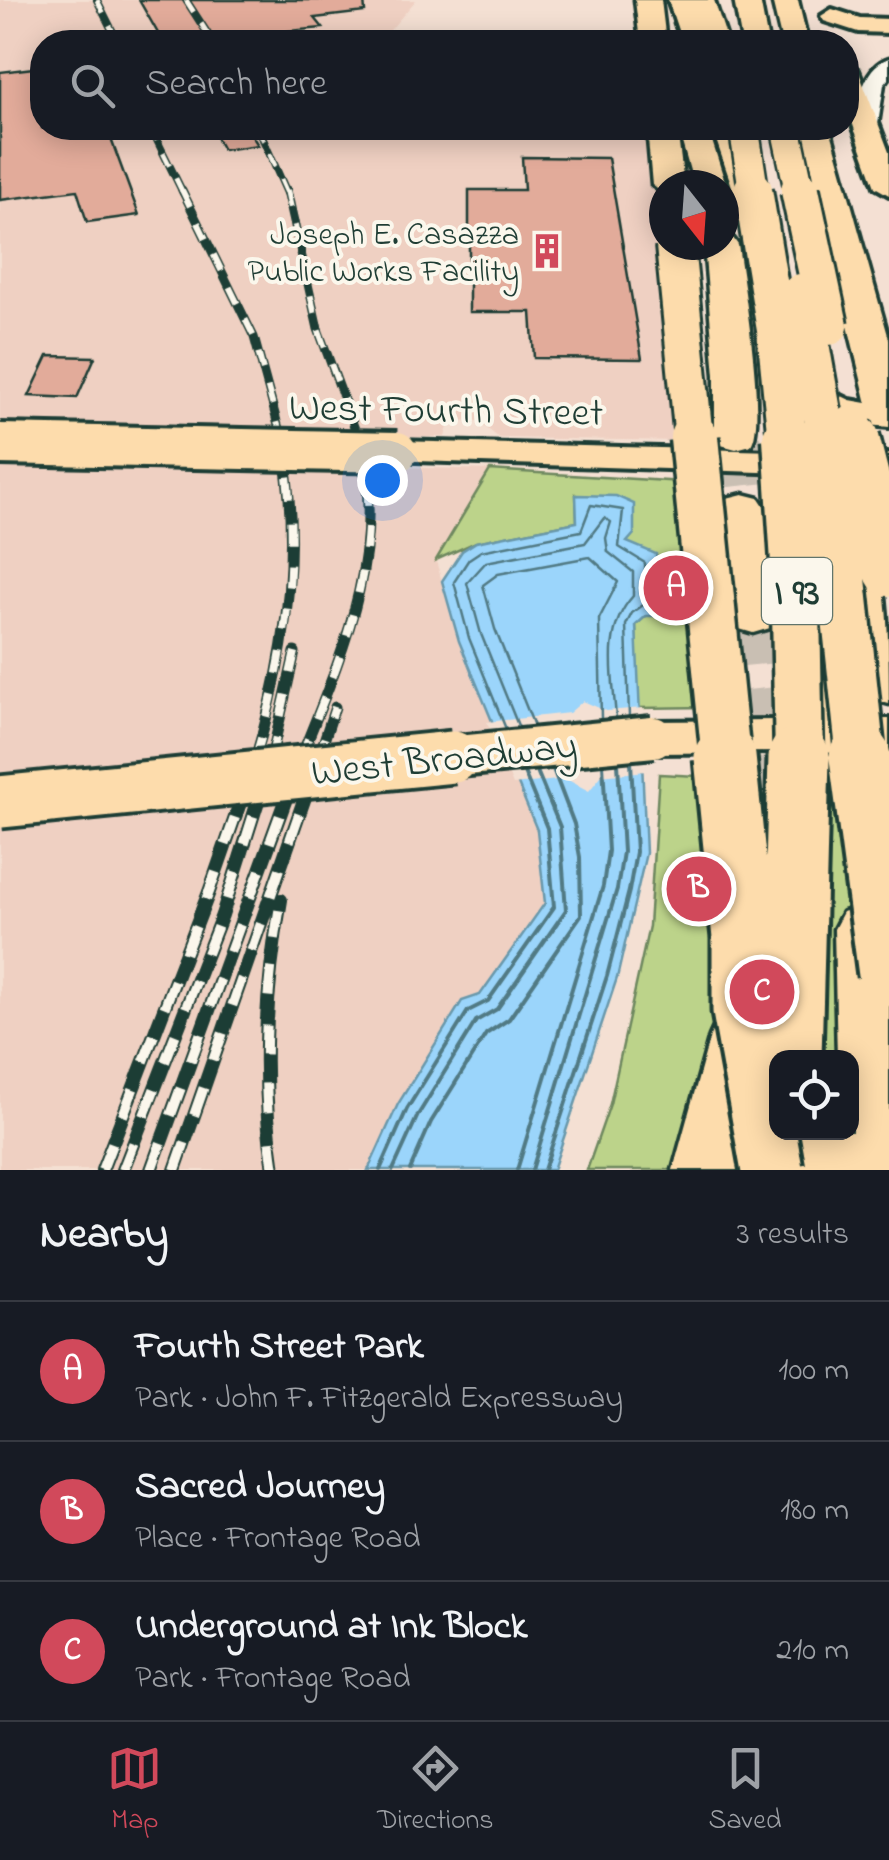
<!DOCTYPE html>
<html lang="en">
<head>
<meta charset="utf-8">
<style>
  body { margin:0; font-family:"Indie Flower",sans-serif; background:#20242c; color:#f1f3f6 }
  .controls { position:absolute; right:30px; bottom:30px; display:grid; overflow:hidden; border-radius:20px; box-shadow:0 5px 25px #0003 }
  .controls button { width:90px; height:90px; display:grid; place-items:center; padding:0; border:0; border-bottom:2px solid #363941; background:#171b24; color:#f1f3f6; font:50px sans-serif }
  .compass { position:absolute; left:649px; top:170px; width:90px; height:90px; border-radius:50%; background:#171b24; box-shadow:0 5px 25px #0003; rotate:163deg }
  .you { position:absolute; left:382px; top:480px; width:35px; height:35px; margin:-25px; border:8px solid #fff; border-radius:50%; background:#1a73e8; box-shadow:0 0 0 15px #1a73e833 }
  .badge { display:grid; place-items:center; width:65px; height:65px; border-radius:50%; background:#d1495b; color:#fff; font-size:32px; font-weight:700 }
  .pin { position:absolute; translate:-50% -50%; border:5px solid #fff; box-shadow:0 2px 10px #0006 }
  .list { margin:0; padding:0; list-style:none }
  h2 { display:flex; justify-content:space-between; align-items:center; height:130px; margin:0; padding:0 40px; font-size:42px }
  h2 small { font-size:32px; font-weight:400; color:#9ea1a6 }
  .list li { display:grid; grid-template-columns:65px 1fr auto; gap:30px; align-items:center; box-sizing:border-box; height:140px; padding:0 40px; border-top:2px solid #363941 }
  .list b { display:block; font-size:38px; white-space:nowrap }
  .list p { margin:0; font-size:32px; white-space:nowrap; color:#9ea1a6 }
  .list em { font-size:32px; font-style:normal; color:#9ea1a6 }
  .icon { flex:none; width:55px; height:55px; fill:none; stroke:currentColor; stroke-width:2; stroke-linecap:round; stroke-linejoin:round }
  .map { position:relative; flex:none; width:889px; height:1170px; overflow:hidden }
  .search { position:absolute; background:#171b24; box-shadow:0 5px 25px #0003; left:30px; right:30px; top:30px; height:110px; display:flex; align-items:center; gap:25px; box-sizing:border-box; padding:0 35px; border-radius:40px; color:#9ea1a6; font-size:38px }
  .sheet { height:550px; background:#171b24 }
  nav { display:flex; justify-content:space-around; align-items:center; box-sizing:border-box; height:140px; border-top:2px solid #363941; background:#171b24; font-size:28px; color:#9ea1a6 }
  nav a { display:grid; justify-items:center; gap:5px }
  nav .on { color:#d1495b }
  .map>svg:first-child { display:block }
</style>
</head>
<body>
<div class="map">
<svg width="889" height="1170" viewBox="0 0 889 1170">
  <rect width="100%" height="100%" fill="#f4e0d3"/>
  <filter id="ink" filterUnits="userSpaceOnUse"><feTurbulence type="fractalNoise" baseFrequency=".01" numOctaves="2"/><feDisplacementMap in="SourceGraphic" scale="20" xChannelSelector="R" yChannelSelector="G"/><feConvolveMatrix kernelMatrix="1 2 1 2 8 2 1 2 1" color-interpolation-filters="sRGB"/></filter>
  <g filter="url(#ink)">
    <path fill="#efd0c2" d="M0,0H416L380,42H42V128H654L684,441L499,438L478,421L450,420L445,437H399L397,467L490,470L436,561L459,641L537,830L545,904L480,996L462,1001L398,1104L368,1170H0V467L17,431L0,430Z"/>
    <path fill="#bcd38a" stroke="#6e885f" stroke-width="2.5" fill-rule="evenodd" d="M490,470L683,482L708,707L638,708L636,625L646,616L626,542L576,495L577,522L476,542L436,560Z
      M659,774L889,786V1170H587L610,1104L649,926ZM776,1058H852V1132H776Z"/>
    <path fill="#9bd5fb" stroke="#6998ab" stroke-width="2.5" d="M576,495L616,496L634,504V534L627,542L656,554V616H646L636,625L646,853L617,978L553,1170H368L398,1104L462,1001L480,995L545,903L537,830L459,641L442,581L462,551L476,542L577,522Z"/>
    <path fill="#f4e0d3" d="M583,701L606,711L643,708L646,771L601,776L589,791L566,779L513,785L487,722L569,713Z"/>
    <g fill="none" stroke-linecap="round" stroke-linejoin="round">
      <path stroke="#517a84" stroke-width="2.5" d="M534,726L495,629L483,585L498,574L590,557L618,582L599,619L601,719
        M519,728L481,634L467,583L486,562L585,543L604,518L611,522L606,538L608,552L633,572V596C602,630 613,676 616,718
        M506,729L469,638L454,582L469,559L481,551L581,531L591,505L623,510L619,547L645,563L646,603L632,613L626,625L629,717"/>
      <path stroke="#517a84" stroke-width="4" d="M380,1170L407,1109L468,1011L488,1001L554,907L547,828L524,772
        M393,1170L418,1115L476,1021L497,1009L566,910L560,827L537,771
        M410,1170L431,1122L486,1034L509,1019L581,915L580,857L574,824L553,769
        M517,1170L603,886L608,851L603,764
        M532,1170L617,889L623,852L618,763
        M544,1170L607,976L629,891L636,852L631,762"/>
    </g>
    <path fill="#e2ab9a" stroke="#1f3d34" stroke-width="2.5" d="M139,0H364L365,12L315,18L323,28L163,42Z
      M42,67V128H107L139,215L87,222L77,190L0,200V72Z
      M211,128H247L258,145L223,150Z
      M522,157L608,158L642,359L534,358L531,312H469V190H524Z
      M48,356L95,357L77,398L29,396Z"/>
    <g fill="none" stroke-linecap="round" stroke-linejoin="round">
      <path stroke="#c9bfb3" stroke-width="38" stroke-dasharray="38 19" stroke-linecap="butt" d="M736,436V440"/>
      <path stroke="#c9bfb3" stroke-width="48" stroke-dasharray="48 24" stroke-linecap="butt" d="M736,438L743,507
        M753,617L767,759"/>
      <path stroke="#c9bfb3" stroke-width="61" stroke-dasharray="61 31" stroke-linecap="butt" d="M767,757L774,827"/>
      <defs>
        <path id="secondary" d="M889,58V78L884,84L877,131L874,136H858L855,131C859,106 860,68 889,58Z"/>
        <path id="primary" d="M668,0H690L704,42H682Z
          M832,9L860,18L889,19V33L858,32L824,21L821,16Z
          M846,63L858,70L889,152V195L875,187L846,105Z
          M712,128H737L766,204L762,210L752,212L738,204Z
          M793,372L850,400L889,407V427C851,424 800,416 776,382L781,375Z
          M397,441L889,454V476L384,460L379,452L384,444Z
          M889,719V751L653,753L637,748L631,737L637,726L653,721Z"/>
        <path id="motorway" d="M635,0H661L666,42H640Z
          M688,0H714L728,42H702Z
          M734,0H760L768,42H742Z
          M772,0H798L808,42H782Z
          M647,128H677L684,185H664V194L652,185Z
          M678,128H708L726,185L724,188V185H694Z
          M800,128H830L889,339V424L875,421L869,412Z
          M724,235L733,238L738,245C743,280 767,422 751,445L736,449L721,445L715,436V375L704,245H724Z
          M743,494L759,498L765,507L777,617L770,628L753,633L736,628L729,617L721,507L727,498Z
          M853,522L869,526C889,574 889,650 889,704L871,699L863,687L830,536L837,526Z
          M808,544L824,548L831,558L864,723L857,736L838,741L819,736L812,723L785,558L792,548Z
          M864,905L885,912L889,919V1170H776L766,1132L776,1110V1132H852V1058H837L834,929L843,912Z
          M742,1008L765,1016L774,1036L743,1170H673L710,1036L719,1016Z"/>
      </defs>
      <use href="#secondary" stroke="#1f3d34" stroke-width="7"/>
      <use href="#primary" stroke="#1f3d34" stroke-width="8"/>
      <use href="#motorway" stroke="#1f3d34" stroke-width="7"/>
      <use href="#secondary" fill="#fbf7ec" fill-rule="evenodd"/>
      <use href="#primary" fill="#fddcac" fill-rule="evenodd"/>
      <use href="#motorway" fill="#fddcac" fill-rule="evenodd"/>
      <defs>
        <path id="rail-far3" d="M97,0L118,42
          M186,0L213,42
          M151,128L183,193
          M258,128L287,193"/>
        <path id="rail-far2" d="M182,190L254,337L282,440
          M287,190L318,329L359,440"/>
        <path id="rail-far1" d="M255,759C287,654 302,546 281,438
          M271,759L295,652
          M300,759C341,657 390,549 358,438
          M318,759L335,707"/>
        <path id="rail" d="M102,1170L209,892L256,757
          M123,1170L222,915L272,757
          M151,1170L301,757
          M175,1170L319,757
          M274,1170C260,1078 265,991 281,900"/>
      </defs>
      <use href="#rail-far3" stroke="#1f3d34" stroke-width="8"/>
      <use href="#rail-far2" stroke="#1f3d34" stroke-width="9"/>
      <use href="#rail-far1" stroke="#1f3d34" stroke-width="11"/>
      <use href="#rail" stroke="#1f3d34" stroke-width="14"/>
      <use href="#rail-far3" stroke="#fbf7ec" stroke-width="5" stroke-dasharray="14" stroke-linecap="butt"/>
      <use href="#rail-far2" stroke="#fbf7ec" stroke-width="6" stroke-dasharray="18" stroke-linecap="butt"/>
      <use href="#rail-far1" stroke="#fbf7ec" stroke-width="8" stroke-dasharray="22" stroke-linecap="butt"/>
      <use href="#rail" stroke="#fbf7ec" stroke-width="10" stroke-dasharray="29" stroke-linecap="butt"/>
      <defs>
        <path id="primary-bridge-far1" d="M0,444L397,452
          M428,759L653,737"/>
        <path id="primary-bridge" d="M0,802L453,757"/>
        <path id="motorway-bridge-far3" d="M744,128L754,193
          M786,128L800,193"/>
        <path id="motorway-bridge-far2" d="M753,190L776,330L787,440
          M800,190L829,326
          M675,245L694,440
          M801,293L827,440
          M852,425L856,440"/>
        <path id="motorway-bridge-far1" d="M694,438L726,759
          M787,438L795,562L799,759
          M827,438L861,759
          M855,438L889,572"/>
        <path id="motorway-bridge" d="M725,757L743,937V1010L772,1170
          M860,757L889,974
          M791,1058L799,757"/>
      </defs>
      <use href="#primary-bridge-far1" stroke="#1f3d34" stroke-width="48" stroke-linecap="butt"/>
      <use href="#primary-bridge" stroke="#1f3d34" stroke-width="59" stroke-linecap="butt"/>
      <use href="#motorway-bridge-far3" stroke="#1f3d34" stroke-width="34" stroke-linecap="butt"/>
      <use href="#motorway-bridge-far2" stroke="#1f3d34" stroke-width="44" stroke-linecap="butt"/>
      <use href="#motorway-bridge-far1" stroke="#1f3d34" stroke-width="55" stroke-linecap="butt"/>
      <use href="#motorway-bridge" stroke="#1f3d34" stroke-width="69" stroke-linecap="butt"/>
      <use href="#primary-bridge-far1" stroke="#fddcac" stroke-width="40"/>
      <use href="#primary-bridge" stroke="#fddcac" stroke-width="51"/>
      <use href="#motorway-bridge-far3" stroke="#fddcac" stroke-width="29"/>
      <use href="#motorway-bridge-far2" stroke="#fddcac" stroke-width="38"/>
      <use href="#motorway-bridge-far1" stroke="#fddcac" stroke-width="48"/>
      <use href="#motorway-bridge" stroke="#fddcac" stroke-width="61"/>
    </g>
  </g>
  <defs>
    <symbol id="building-bare" viewBox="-9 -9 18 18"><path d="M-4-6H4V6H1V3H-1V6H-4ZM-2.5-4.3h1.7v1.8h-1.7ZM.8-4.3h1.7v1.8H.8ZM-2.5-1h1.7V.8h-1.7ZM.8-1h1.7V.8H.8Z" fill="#d1495b" stroke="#fbf7ec" stroke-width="2.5" paint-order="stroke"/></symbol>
  </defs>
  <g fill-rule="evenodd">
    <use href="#building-bare" x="522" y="226" width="50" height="50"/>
  </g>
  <g text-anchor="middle" stroke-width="8" stroke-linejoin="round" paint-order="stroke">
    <g font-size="32" fill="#1f3d34" stroke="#fbf7ec" text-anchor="end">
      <text x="519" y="244">Joseph E. Casazza<tspan x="519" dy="37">Public Works Facility</tspan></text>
    </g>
    <rect fill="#fbf7ec" stroke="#61756b" stroke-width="2.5" x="762" y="558" width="70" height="66" rx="8"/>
    <g font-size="38" font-weight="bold" fill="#1f3d34">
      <text x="797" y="604">I 93</text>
    </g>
    <g font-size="40" fill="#1f3d34" stroke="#fbf7ec">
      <text transform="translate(446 408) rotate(1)" y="14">West Fourth Street</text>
      <text transform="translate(444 757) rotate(-6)" y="14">West Broadway</text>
    </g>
  </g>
</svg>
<div class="controls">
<button><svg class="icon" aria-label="locate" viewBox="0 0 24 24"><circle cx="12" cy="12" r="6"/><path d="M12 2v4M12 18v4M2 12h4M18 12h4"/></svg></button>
</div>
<svg class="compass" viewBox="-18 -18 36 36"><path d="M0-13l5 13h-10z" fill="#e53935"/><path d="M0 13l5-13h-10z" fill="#9ea1a6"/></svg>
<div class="you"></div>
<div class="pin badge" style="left:676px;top:588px">A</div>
<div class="pin badge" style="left:699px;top:889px">B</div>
<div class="pin badge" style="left:762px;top:992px">C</div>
<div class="search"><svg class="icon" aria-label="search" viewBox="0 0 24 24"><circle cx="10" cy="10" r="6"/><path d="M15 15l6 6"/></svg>Search here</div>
</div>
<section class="sheet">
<h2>Nearby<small>3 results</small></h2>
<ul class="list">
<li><span class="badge">A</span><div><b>Fourth Street Park</b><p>Park · John F. Fitzgerald Expressway</p></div><em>100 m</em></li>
<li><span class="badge">B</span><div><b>Sacred Journey</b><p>Place · Frontage Road</p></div><em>180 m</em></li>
<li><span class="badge">C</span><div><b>Underground at Ink Block</b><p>Park · Frontage Road</p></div><em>210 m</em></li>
</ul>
</section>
<nav>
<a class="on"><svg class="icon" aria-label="map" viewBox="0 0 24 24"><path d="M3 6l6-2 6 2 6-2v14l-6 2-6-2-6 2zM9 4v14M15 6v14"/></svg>Map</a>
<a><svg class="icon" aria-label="directions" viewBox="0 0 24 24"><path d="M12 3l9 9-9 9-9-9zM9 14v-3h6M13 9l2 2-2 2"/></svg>Directions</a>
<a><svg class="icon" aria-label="saved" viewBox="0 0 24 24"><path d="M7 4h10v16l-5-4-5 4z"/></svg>Saved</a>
</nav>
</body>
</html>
